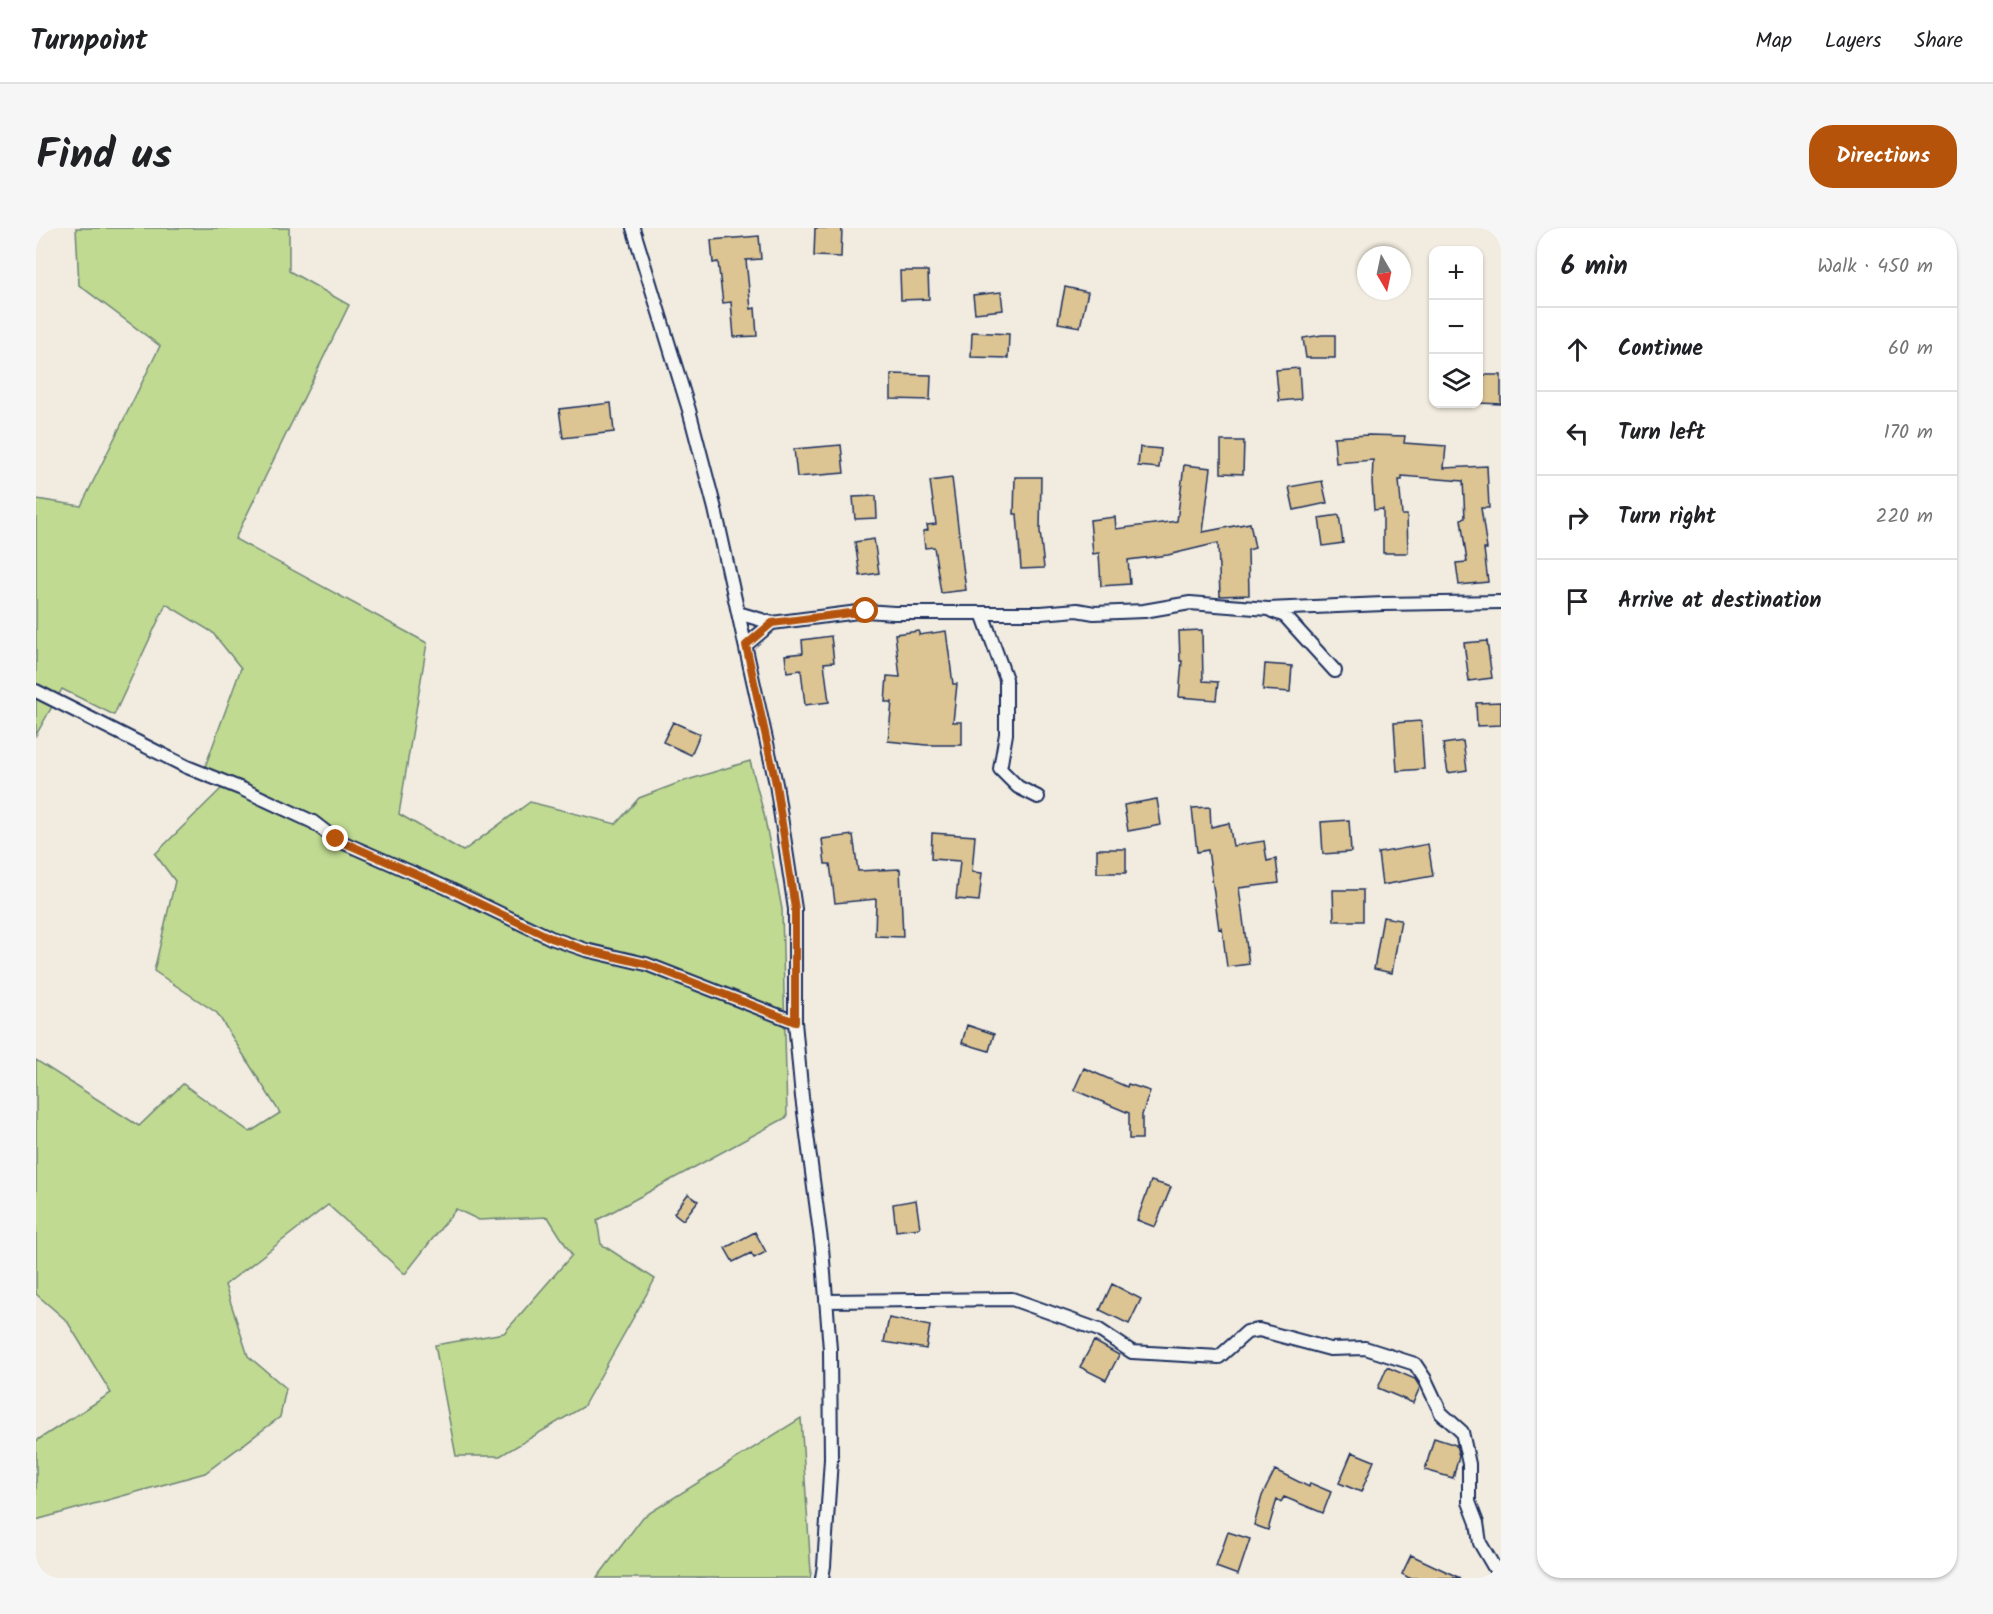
<!DOCTYPE html>
<html lang="en">
<head>
<meta charset="utf-8">
<style>
  body { margin:0; font-family:Kalam,sans-serif; background:#f6f6f6; color:#202124 }
  .controls { position:absolute; right:18px; top:18px; display:grid; overflow:hidden; border-radius:12px; box-shadow:0 2px 4px #0004 }
  .controls button { width:54px; height:54px; display:grid; place-items:center; padding:0; border:0; border-bottom:2px solid #e0e0e0; background:#fff; color:#202124; font:30px sans-serif }
  .compass { position:absolute; left:1321px; top:18px; width:54px; height:54px; border-radius:50%; background:#fff; box-shadow:0 2px 4px #0004; rotate:171deg }
  .stop { position:absolute; width:18px; height:18px; margin:-14px; border:4px solid #b45309; border-radius:50%; background:#fff }
  .stop.end { background:#b45309; border-color:#fff; box-shadow:0 2px 6px #0008 }
  .list { margin:0; padding:0; list-style:none }
  h2 { display:flex; justify-content:space-between; align-items:center; height:78px; margin:0; padding:0 24px; font-size:26px }
  h2 small { font-size:20px; font-weight:400; color:#757577 }
  .list li { display:grid; grid-template-columns:39px 1fr auto; gap:18px; align-items:center; box-sizing:border-box; height:84px; padding:0 24px; border-top:2px solid #e0e0e0 }
  .list b { display:block; font-size:22px; white-space:nowrap }
  .list em { font-size:20px; font-style:normal; color:#757577 }
  .icon { flex:none; width:33px; height:33px; fill:none; stroke:currentColor; stroke-width:2; stroke-linecap:round; stroke-linejoin:round }
  .map { position:relative; flex:none; width:1465px; height:1350px; overflow:hidden; border-radius:24px }
  header { display:flex; align-items:center; gap:36px; box-sizing:border-box; height:84px; padding:0 30px; background:#fff; border-bottom:2px solid #e0e0e0 }
  header strong { font-size:28px }
  nav { display:flex; gap:33px; margin-inline-start:auto; font-size:21px }
  .intro { display:flex; align-items:center; justify-content:space-between; box-sizing:border-box; height:144px; padding:0 36px }
  h1 { margin:0; font-size:42px }
  .button { padding:15px 27px; border-radius:24px; background:#b45309; color:#fff; font-size:21px; font-weight:700 }
  main { display:flex; gap:36px; padding:0 36px }
  aside { flex:1; background:#fff; border-radius:24px; box-shadow:0 2px 4px #0004 }
  .map>svg:first-child { display:block }
</style>
</head>
<body>
<header>
<strong>Turnpoint</strong>
<nav><a>Map</a><a>Layers</a><a>Share</a></nav>
</header>
<div class="intro"><h1>Find us</h1><a class="button">Directions</a></div>
<main>
<div class="map">
<svg width="1465" height="1350" viewBox="0 0 1465 1350">
  <rect width="100%" height="100%" fill="#f1ecdf"/>
  <filter id="ink" filterUnits="userSpaceOnUse"><feTurbulence type="fractalNoise" baseFrequency=".0167" numOctaves="2"/><feDisplacementMap in="SourceGraphic" scale="12" xChannelSelector="R" yChannelSelector="G"/><feConvolveMatrix kernelMatrix="1 2 1 2 8 2 1 2 1" color-interpolation-filters="sRGB"/></filter>
  <g filter="url(#ink)">
    <path fill="#c0da91" stroke="#6e8478" stroke-width="1.5" d="M40,0H253V43L313,77L199,311L391,415L363,586L427,623L494,574L580,596L603,570L645,554L714,533L728,586L746,681L751,889L561,992L565,1016L619,1051L547,1179L464,1228H420L399,1117L468,1105L536,1027L512,989L443,992L420,981L369,1046L292,977L189,1057L212,1128L250,1160L244,1189L169,1245L0,1292V1213L75,1165L31,1093L0,1066V832L103,898L147,856L214,904L244,885L181,785L118,743L139,653L119,626L186,560L169,539L205,440L176,404L130,376L78,487L26,461L0,507V271L45,278L124,118L43,57Z
      M765,1190L775,1344L774,1350H561L607,1289Z"/>
    <path fill="#dcc493" stroke="#1b2f5e" stroke-width="1.5" d="M779,0H806L805,29L778,28Z
      M723,8L725,31L710,32L715,81L719,80L721,108L698,109L695,74L687,75L682,34L677,35L675,12Z
      M864,43H892L893,71L865,72Z
      M1029,59L1052,64L1044,99L1022,95Z
      M965,64L967,82L939,85L937,67Z
      M936,104L973,106L972,130L935,129Z
      M1286,107H1299V130H1270L1267,110Z
      M1263,140L1265,171L1243,173L1240,142Z
      M855,146L895,147L894,172L855,171Z
      M1443,147H1465V176L1443,175Z
      M575,175L578,204L527,210L523,181Z
      M1333,207L1369,208L1368,215L1410,218L1408,240L1451,238L1453,280H1445L1451,321H1448L1452,354L1423,357L1420,335L1431,334L1425,291L1429,290L1427,253L1366,248V252H1363L1366,287H1371L1372,325H1347V281L1338,282L1336,254L1337,232L1300,235L1298,209Z
      M1185,213H1208L1207,246L1185,245Z
      M805,217L808,245L761,249L758,221Z
      M1104,219L1125,221L1123,240L1102,238Z
      M1148,237L1175,240L1167,304L1214,295L1219,320L1212,322L1213,367L1184,368L1182,315L1132,327L1092,332L1094,356L1065,358L1063,325L1057,326L1054,292L1079,289L1080,301L1141,293Z
      M979,249H1005L1004,303L1008,340L985,341L981,286H978Z
      M916,250L930,362L905,365L898,319L889,320L887,303L892,302L891,297L900,296L894,253Z
      M1286,253L1291,275L1258,282L1253,259Z
      M840,268L841,290L819,291L817,269Z
      M1303,287L1307,315L1287,318L1283,290Z
      M838,311L843,345L824,348L819,314Z
      M1166,402L1167,453L1182,454L1180,472L1143,469L1146,433H1144L1143,403Z
      M883,403V407L910,403L917,456H921L917,494H926V517H890L852,513L856,474H849L851,448L864,449L859,406Z
      M795,408L798,434L788,435L793,474L769,477L765,442L751,444L749,427L767,425L766,412Z
      M1451,413L1456,450L1433,453L1428,415Z
      M1229,436L1256,438L1254,464L1227,462Z
      M1465,474V497L1441,498L1440,475Z
      M1385,493L1388,541L1361,543L1358,495Z
      M637,494L664,506L655,527L627,514Z
      M1427,513L1431,542L1412,545L1407,516Z
      M1121,571L1125,597L1092,603L1088,577Z
      M1174,579L1175,599L1193,595L1197,618L1228,613L1231,633L1240,631L1243,655L1203,660L1213,736L1191,739L1186,700L1183,701L1172,622L1161,624L1156,580Z
      M1313,592L1315,624L1287,626L1285,594Z
      M896,605L939,608L936,644L946,645L943,673L920,671L924,633L895,631Z
      M817,607L822,643L864,641L867,709L839,708L840,671L799,675L794,636H789L786,611Z
      M1392,616L1397,648L1346,657L1342,625Z
      M1061,621H1090V645H1061Z
      M1297,662H1327V693H1298Z
      M1347,689L1365,692L1356,745L1338,741Z
      M931,797L958,806L953,823L926,815Z
      M1048,840L1091,859L1092,856L1114,863L1106,887V911H1093V885L1038,862Z
      M1115,953L1135,959L1119,999L1101,992Z
      M652,966L662,973L647,992L638,985Z
      M880,972L884,1000L860,1003L857,976Z
      M719,1004L730,1024L718,1030L715,1025L697,1034L689,1020Z
      M1076,1056L1105,1071L1093,1096L1064,1082Z
      M853,1090L894,1098L890,1121L848,1114Z
      M1058,1113L1083,1127L1070,1152L1044,1139Z
      M1351,1139L1379,1151L1384,1159L1377,1175L1342,1160Z
      M1398,1210L1420,1217L1423,1228L1417,1250L1389,1242Z
      M1316,1224L1338,1233L1325,1264L1303,1255Z
      M1239,1242L1273,1259L1274,1255L1295,1264L1287,1285L1248,1269L1245,1274L1241,1271L1232,1302L1218,1297L1226,1268Z
      M1192,1304L1214,1311L1202,1347L1180,1339Z
      M1375,1327L1424,1350H1373L1366,1346Z"/>
    <g fill="none" stroke-linecap="round" stroke-linejoin="round">
      <defs>
        <path id="street" d="M597,0L653,182L679,281L740,556L759,681V794L766,869L786,1020L794,1121L795,1231L788,1338L786,1350
          M1236,383L1249,388L1299,443
          M702,385L736,395L830,383L858,385H1005L1041,382L1058,385L1108,383L1154,375L1232,381L1347,376L1465,374
          M946,385L970,451V506L964,541L982,559L1002,569
          M710,417L736,395
          M0,463L151,539L206,561L277,594L299,611L411,660L515,710L550,722L610,736L759,794
          M790,1073L976,1071L1063,1102L1096,1124L1183,1129L1211,1104L1223,1102L1294,1121L1329,1120L1379,1136L1389,1151L1405,1185L1426,1204L1433,1236V1274L1441,1295L1444,1315L1462,1346L1465,1347"/>
      </defs>
      <use href="#street" stroke="#1b2f5e" stroke-width="16"/>
      <use href="#street" stroke="#f6f6f2" stroke-width="12"/>
    </g>
  </g>
  <g fill="none" stroke-linecap="round" stroke-linejoin="round" filter="url(#ink)">
    <path stroke="#b45309" stroke-width="8" d="M300,611L411,660L515,710L550,722L610,736L759,794V681L740,556L710,417L736,395L830,383"/>
  </g>
</svg>
<div class="controls">
<button>+</button>
<button>−</button>
<button><svg class="icon" aria-label="layers" viewBox="0 0 24 24"><path d="M12 4l9 5-9 5-9-5zM3 14l9 5 9-5"/></svg></button>
</div>
<svg class="compass" viewBox="-18 -18 36 36"><path d="M0-13l5 13h-10z" fill="#e53935"/><path d="M0 13l5-13h-10z" fill="#757577"/></svg>
<div class="stop" style="left:830px;top:383px"></div>
<div class="stop end" style="left:300px;top:611px"></div>
</div>
<aside>
<h2>6 min<small>Walk · 450 m</small></h2>
<ul class="list">
<li><svg class="icon" aria-label="ahead" viewBox="0 0 24 24"><path d="M12 20V5M6 11l6-6 6 6"/></svg><div><b>Continue</b></div><em>60 m</em></li>
<li><svg class="icon" aria-label="left" viewBox="0 0 24 24"><path d="M17 20v-9H6M10 6l-5 5 5 5"/></svg><div><b>Turn left</b></div><em>170 m</em></li>
<li><svg class="icon" aria-label="right" viewBox="0 0 24 24"><path d="M7 20v-9h11M14 6l5 5-5 5"/></svg><div><b>Turn right</b></div><em>220 m</em></li>
<li><svg class="icon" aria-label="arrive" viewBox="0 0 24 24"><path d="M6 21V4h12l-3 4 3 4H6"/></svg><div><b>Arrive at destination</b></div></li>
</ul>
</aside>
</main>
</body>
</html>
